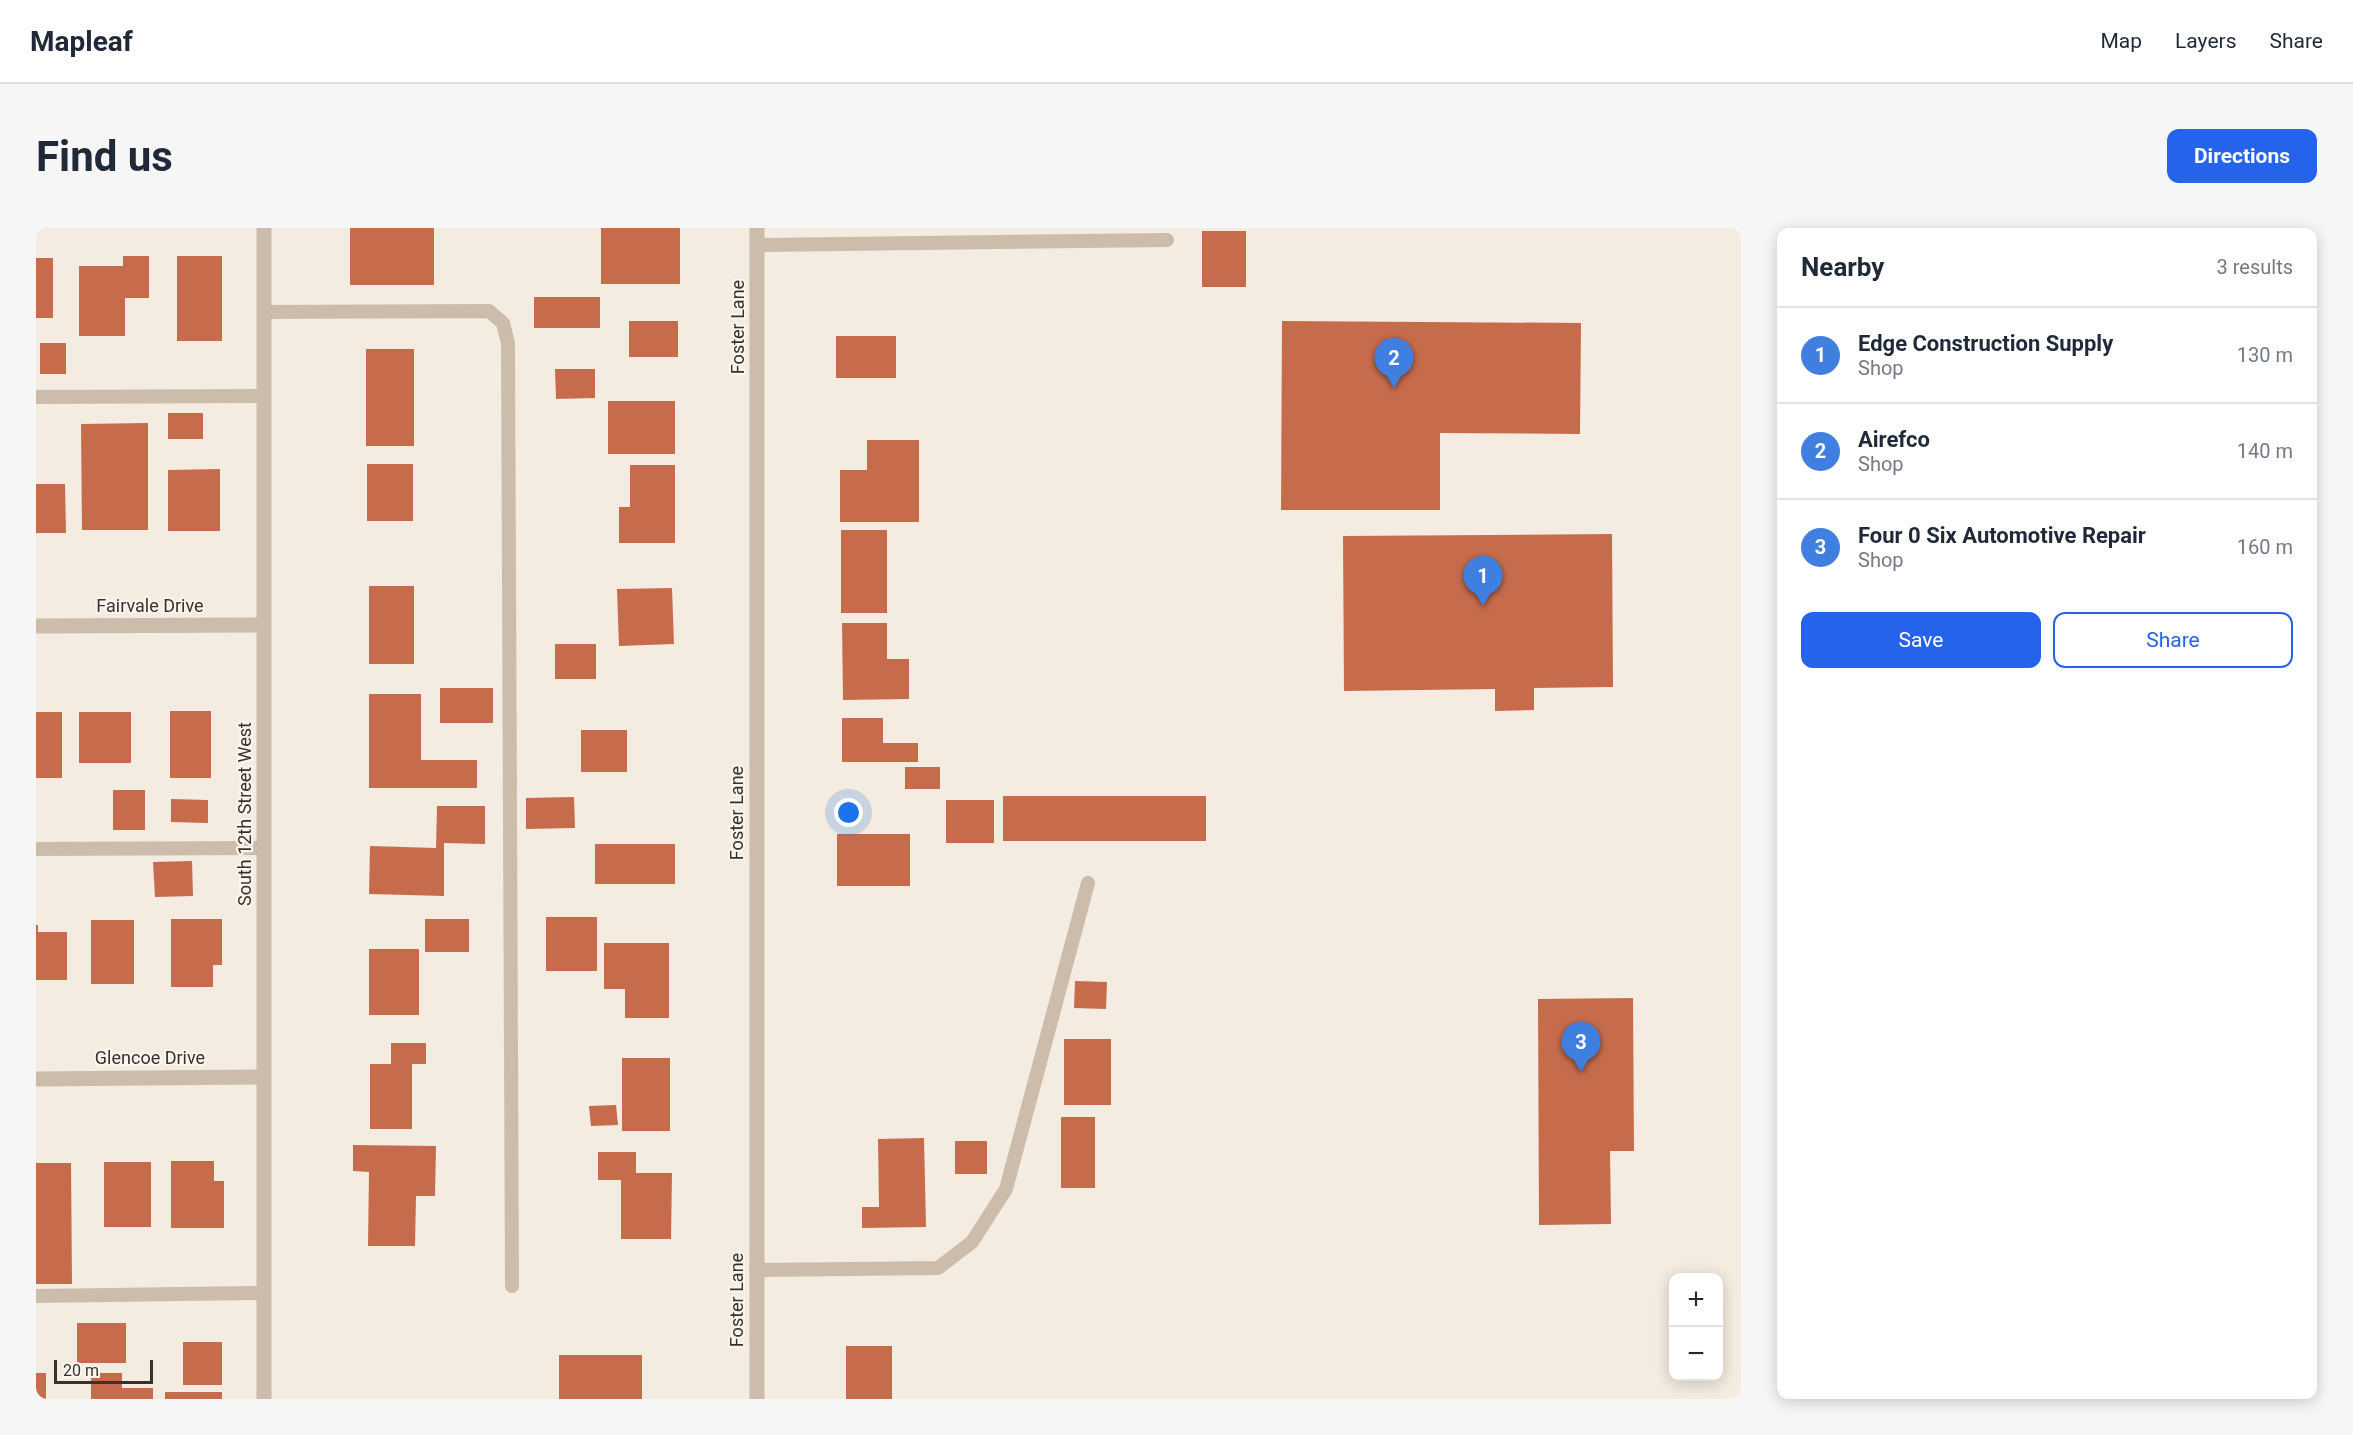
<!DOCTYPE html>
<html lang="en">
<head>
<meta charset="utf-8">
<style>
  body { margin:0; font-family:Roboto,sans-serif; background:#f6f6f7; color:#1f2937 }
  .controls { position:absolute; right:18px; bottom:18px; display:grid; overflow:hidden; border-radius:12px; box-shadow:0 3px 15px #0003 }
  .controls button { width:54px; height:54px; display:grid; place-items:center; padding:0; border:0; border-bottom:2px solid #e0e1e3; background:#fff; color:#1f2937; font:30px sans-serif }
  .scale { position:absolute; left:18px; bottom:15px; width:99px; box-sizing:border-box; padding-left:6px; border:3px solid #3b302b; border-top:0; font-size:16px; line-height:21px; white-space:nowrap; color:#3b302b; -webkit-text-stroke:4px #fbf5ee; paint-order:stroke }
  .you { position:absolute; left:813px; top:585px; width:21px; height:21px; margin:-15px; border:4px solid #fff; border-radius:50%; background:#1a73e8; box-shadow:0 0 0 9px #1a73e833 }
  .badge { display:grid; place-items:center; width:39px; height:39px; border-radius:50%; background:#2563eb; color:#fff; font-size:20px; font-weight:700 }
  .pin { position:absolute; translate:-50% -50px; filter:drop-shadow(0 2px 3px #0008) }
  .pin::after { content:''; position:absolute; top:32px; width:21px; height:18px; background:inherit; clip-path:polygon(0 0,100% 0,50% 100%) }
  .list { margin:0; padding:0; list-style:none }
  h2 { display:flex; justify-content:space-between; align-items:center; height:78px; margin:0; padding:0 24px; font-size:26px }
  h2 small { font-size:20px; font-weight:400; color:#747a83 }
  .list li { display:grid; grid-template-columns:39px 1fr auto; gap:18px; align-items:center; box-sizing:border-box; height:96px; padding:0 24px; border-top:2px solid #e0e1e3 }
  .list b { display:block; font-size:22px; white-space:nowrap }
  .list p { margin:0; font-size:20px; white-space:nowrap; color:#747a83 }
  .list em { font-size:20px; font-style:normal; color:#747a83 }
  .actions { display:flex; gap:12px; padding:18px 24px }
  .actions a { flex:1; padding:14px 0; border:2px solid #2563eb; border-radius:12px; text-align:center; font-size:21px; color:#2563eb }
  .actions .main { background:#2563eb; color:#fff }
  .map { position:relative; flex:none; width:1705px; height:1171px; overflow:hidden; border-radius:12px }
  header { display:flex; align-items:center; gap:36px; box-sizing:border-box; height:84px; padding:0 30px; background:#fff; border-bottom:2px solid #e0e1e3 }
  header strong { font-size:28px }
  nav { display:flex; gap:33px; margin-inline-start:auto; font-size:21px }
  .intro { display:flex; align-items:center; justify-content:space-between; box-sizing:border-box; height:144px; padding:0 36px }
  h1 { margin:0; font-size:42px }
  .button { padding:15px 27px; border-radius:12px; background:#2563eb; color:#fff; font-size:21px; font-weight:700 }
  main { display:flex; gap:36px; padding:0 36px }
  aside { flex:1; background:#fff; border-radius:12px; box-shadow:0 3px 15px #0003 }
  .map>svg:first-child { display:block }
</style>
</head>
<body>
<header>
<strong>Mapleaf</strong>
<nav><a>Map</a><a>Layers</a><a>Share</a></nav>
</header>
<div class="intro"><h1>Find us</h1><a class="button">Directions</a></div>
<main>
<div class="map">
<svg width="1705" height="1171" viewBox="0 0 1705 1171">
  <rect width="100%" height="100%" fill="#f4ebe1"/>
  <path fill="#c66c4d" d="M314,0H398V57H314Z
    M565,0H644V56H565Z
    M1166,3H1210V59H1166Z
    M87,28H113V70H89V108H43V38H87Z
    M141,28H186V113H141Z
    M0,30H17V90H0Z
    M498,69H564V100H498Z
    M593,93H642V129H593Z
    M1246,93L1545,95L1544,206L1404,205V282H1245Z
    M800,108H860V150H800Z
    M4,115H30V146H4Z
    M330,121H378V218H330Z
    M519,141H559V170L520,171Z
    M572,173H639V226H572Z
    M132,185H167V211H132Z
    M112,195V302H46L45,196Z
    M831,212H883V294H804V242H831Z
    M331,236H377V293H331Z
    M594,237H639V315H583V279H594Z
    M184,241V303H132V242Z
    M0,256H29L30,305H0Z
    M805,302H851V385H805Z
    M1576,306L1577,459L1498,460V482L1459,483V461L1308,463L1307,308Z
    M333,358H378V436H333Z
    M636,360L638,416L583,418L581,361Z
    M806,395H851V431H873V471L807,472Z
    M519,416H560V451H519Z
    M404,460H457V495H404Z
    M333,466H385V532H441V560H333Z
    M134,483H175V550H134Z
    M0,484H26V550H0Z
    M43,484H95V535H43Z
    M806,490H847V515H882V534H806Z
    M545,502H591V544H545Z
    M869,539H904V561H869Z
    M77,562H109V602H77Z
    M967,568H1170V613H967Z
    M538,569L539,600L490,601V570Z
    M135,571L172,572V595L135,594Z
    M910,572H958V615H910Z
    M401,578H449V616L408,615V668L333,666L334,618L400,620Z
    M801,606H874V658H801Z
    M559,616H639V656H559Z
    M156,633L157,668L119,669L117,634Z
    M510,689H561V743H510Z
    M135,691H186V737H177V759H135Z
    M389,691H433V724H389Z
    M55,692H98V756H55Z
    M0,697H2V704H31V752H0Z
    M568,715H633V790H589V761H568Z
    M333,721H383V787H333Z
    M1039,753L1071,754L1070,781L1038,780Z
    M1597,770L1598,923H1574L1575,996L1503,997L1502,771Z
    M1028,811H1075V877H1028Z
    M355,815H390V836H376V901H334V836H355Z
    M586,830H634V903H586Z
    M580,877L582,897L555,898L553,878Z
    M1025,889H1059V960H1025Z
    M888,910L890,999L826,1000V979H843L842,911Z
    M919,913H951V946H919Z
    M317,917L400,918L399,968H380L379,1018H332L333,944L317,943Z
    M562,924H600V945H636L635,1011H585V952H562Z
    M135,933H178V953H188V1000H135Z
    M68,934H115V999H68Z
    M0,935H35L36,1056H0Z
    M41,1095H90V1135H41Z
    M147,1114H186V1157H147Z
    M810,1118H856V1171H810Z
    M523,1127H606V1171H523Z
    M0,1145H10V1171H0Z
    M55,1145H86V1160H117V1171H55Z
    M129,1164H186V1171H129Z"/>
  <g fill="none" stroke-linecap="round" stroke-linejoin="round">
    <path stroke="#ccbcac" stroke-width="14" d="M722,17L1131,12
      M228,84L453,83L467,95L472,115L476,1058
      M0,169L228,168
      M0,621L228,620
      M720,1042L902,1040L936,1014L970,961L1052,655
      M0,1068L228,1065"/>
    <path stroke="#ccbcac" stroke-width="15" d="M228,0V1171
      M0,398L228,397
      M0,851L228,849
      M721,1171V0"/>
  </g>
  <g text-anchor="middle" stroke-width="4.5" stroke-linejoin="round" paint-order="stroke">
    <g font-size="18" fill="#3b302b" stroke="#fbf5ee">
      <text transform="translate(702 99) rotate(-90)" y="6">Foster Lane</text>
      <text x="114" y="384">Fairvale Drive</text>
      <text transform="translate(701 585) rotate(-90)" y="6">Foster Lane</text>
      <text transform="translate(209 586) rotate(-90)" y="6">South 12th Street West</text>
      <text x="114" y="836">Glencoe Drive</text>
      <text transform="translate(701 1072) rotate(-90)" y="6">Foster Lane</text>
    </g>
  </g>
</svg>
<div class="controls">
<button>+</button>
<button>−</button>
</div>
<div class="scale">20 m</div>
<div class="you"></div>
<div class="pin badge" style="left:1447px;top:378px;background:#3f7fe0">1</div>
<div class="pin badge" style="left:1358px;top:160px;background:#3f7fe0">2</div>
<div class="pin badge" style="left:1545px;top:844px;background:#3f7fe0">3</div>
</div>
<aside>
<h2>Nearby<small>3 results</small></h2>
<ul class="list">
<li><span class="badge" style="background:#3f7fe0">1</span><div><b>Edge Construction Supply</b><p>Shop</p></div><em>130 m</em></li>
<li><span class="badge" style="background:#3f7fe0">2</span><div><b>Airefco</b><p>Shop</p></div><em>140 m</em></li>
<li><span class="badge" style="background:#3f7fe0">3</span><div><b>Four 0 Six Automotive Repair</b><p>Shop</p></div><em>160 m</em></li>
</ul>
<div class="actions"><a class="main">Save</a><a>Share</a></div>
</aside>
</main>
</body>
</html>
